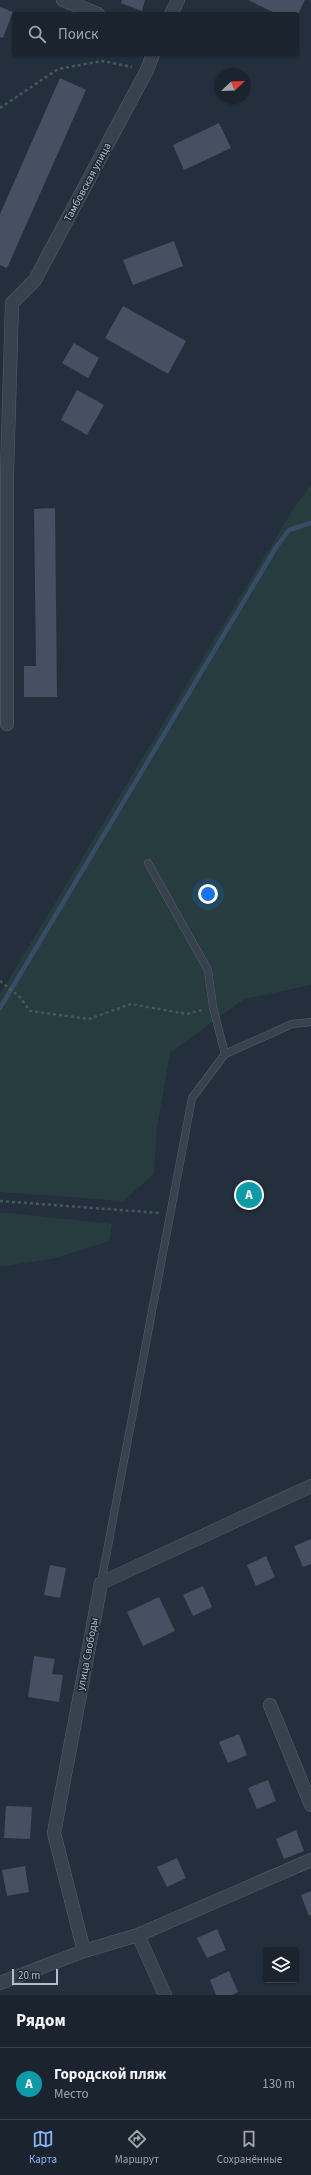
<!DOCTYPE html>
<html lang="ru">
<head>
<meta charset="utf-8">
<style>
  body { margin:0; font-family:"Source Sans 3",sans-serif; background:#242b36; color:#f1f3f6 }
  .controls { position:absolute; right:12px; bottom:12px; display:grid; overflow:hidden; border-radius:4px; box-shadow:0 1px 3px #0004 }
  .controls button { width:36px; height:36px; display:grid; place-items:center; padding:0; border:0; border-bottom:1px solid #39404a; background:#1b232e; color:#f1f3f6; font:20px sans-serif }
  .compass { position:absolute; left:215px; top:68px; width:36px; height:36px; border-radius:50%; background:#1b232e; box-shadow:0 1px 3px #0004; rotate:67deg }
  .scale { position:absolute; left:12px; bottom:10px; width:46px; box-sizing:border-box; padding-left:4px; border:2px solid #b4bcc9; border-top:0; font-size:11px; line-height:14px; white-space:nowrap; color:#b4bcc9; -webkit-text-stroke:3px #1d2633; paint-order:stroke }
  .you { position:absolute; left:208px; top:894px; width:14px; height:14px; margin:-10px; border:3px solid #fff; border-radius:50%; background:#1a73e8; box-shadow:0 0 0 6px #1a73e833 }
  .badge { display:grid; place-items:center; width:26px; height:26px; border-radius:50%; background:#8ab4f8; color:#fff; font-size:13px; font-weight:700 }
  .pin { position:absolute; translate:-50% -50%; border:2px solid #fff; box-shadow:0 1px 4px #0006 }
  .list { margin:0; padding:0; list-style:none }
  h2 { display:flex; justify-content:space-between; align-items:center; height:52px; margin:0; padding:0 16px; font-size:17px }
  h2 small { font-size:13px; font-weight:400; color:#a0a4aa }
  .list li { display:grid; grid-template-columns:26px 1fr auto; gap:12px; align-items:center; box-sizing:border-box; height:72px; padding:0 16px; border-top:1px solid #39404a }
  .list b { display:block; font-size:15px; white-space:nowrap }
  .list p { margin:0; font-size:13px; white-space:nowrap; color:#a0a4aa }
  .list em { font-size:13px; font-style:normal; color:#a0a4aa }
  .icon { flex:none; width:22px; height:22px; fill:none; stroke:currentColor; stroke-width:2; stroke-linecap:round; stroke-linejoin:round }
  .map { position:relative; flex:none; width:311px; height:1995px; overflow:hidden }
  .search { position:absolute; background:#1b232e; box-shadow:0 1px 3px #0004; left:12px; right:12px; top:12px; height:44px; display:flex; align-items:center; gap:10px; box-sizing:border-box; padding:0 14px; border-radius:4px; color:#a0a4aa; font-size:15px }
  .sheet { height:124px; background:#1b232e }
  nav { display:flex; justify-content:space-around; align-items:center; box-sizing:border-box; height:56px; border-top:1px solid #39404a; background:#1b232e; font-size:11px; color:#a0a4aa }
  nav a { display:grid; justify-items:center; gap:2px }
  nav .on { color:#8ab4f8 }
  .map>svg:first-child { display:block }
</style>
</head>
<body>
<div class="map">
<svg width="311" height="1995" viewBox="0 0 311 1995">
  <rect width="100%" height="100%" fill="#242f3e"/>
  <path fill="#263c3f" d="M311,485V985L244,999L170,1053L157,1127L154,1174L123,1201L0,1192V994L294,508Z
    M0,1212L112,1224L109,1241L56,1258L0,1267Z"/>
  <g fill="none" stroke-linecap="round" stroke-linejoin="round">
    <path stroke="#394c67" stroke-width="4.5" d="M0,1008L277,546L289,530L311,523"/>
  </g>
  <path fill="#455162" d="M122,0H145L142,11L121,3Z
    M248,0H305L298,14H277Z
    M0,7L13,12L3,38L0,37Z
    M60,78L86,90L7,268L0,265V214Z
    M219,123L231,148L184,170L173,145Z
    M174,241L183,266L133,285L123,260Z
    M123,306L186,341L168,374L105,338Z
    M74,343L99,358L88,378L62,363Z
    M77,390L104,405L87,435L61,420Z
    M55,508L57,697H24V666H36L34,509Z
    M311,1539V1564L303,1567L294,1546Z
    M266,1556L275,1577L256,1586L247,1565Z
    M50,1565L66,1568L60,1598L44,1595Z
    M203,1586L212,1607L193,1616L183,1595Z
    M159,1597L175,1631L143,1646L127,1612Z
    M34,1656L55,1659L52,1674L63,1675L59,1702L28,1697Z
    M239,1734L247,1755L228,1763L219,1742Z
    M268,1780L276,1801L257,1809L248,1788Z
    M6,1806L32,1807L30,1839L4,1838Z
    M296,1830L304,1851L284,1859L276,1839Z
    M177,1858L186,1878L167,1887L157,1867Z
    M25,1866L29,1892L7,1896L2,1870Z
    M311,1891V1915L309,1916L301,1895Z
    M217,1929L226,1950L207,1958L197,1938Z
    M229,1971L238,1992L232,1995H216L210,1980Z"/>
  <g fill="none" stroke-linecap="round" stroke-linejoin="round">
    <defs>
      <path id="service" d="M148,863L208,970L213,1007L225,1054
        M101,1583L192,1098L225,1054L292,1024L311,1022"/>
      <path id="minor" d="M63,0L98,14
        M171,14L178,0
        M7,724V473L12,303L35,280L147,70L153,54
        M270,1705L311,1805
        M138,1935L165,1995
        M84,1951L54,1833L101,1583L311,1486
        M0,1983L84,1951L138,1935L311,1860"/>
    </defs>
    <use href="#service" stroke="#565f6c" stroke-width="8"/>
    <use href="#minor" stroke="#565f6c" stroke-width="14"/>
    <path stroke="#44595c" stroke-width="2.5" stroke-dasharray="3 3" stroke-linecap="butt" d="M0,108L58,69L102,61L132,67
      M0,981L20,997L30,1011L89,1019L131,1004L187,1014L202,1010
      M0,1201L160,1213"/>
    <use href="#service" stroke="#38414e" stroke-width="7"/>
    <use href="#minor" stroke="#38414e" stroke-width="13"/>
  </g>
  <g text-anchor="middle" stroke-width="3" stroke-linejoin="round" paint-order="stroke">
    <g font-size="11" fill="#b4bcc9" stroke="#1d2633">
      <text transform="translate(87 182) rotate(-62)" y="4">Тамбовская улица</text>
      <text transform="translate(87 1654) rotate(-79)" y="4">улица Свободы</text>
    </g>
  </g>
</svg>
<div class="controls">
<button><svg class="icon" aria-label="layers" viewBox="0 0 24 24"><path d="M12 4l9 5-9 5-9-5zM3 14l9 5 9-5"/></svg></button>
</div>
<svg class="compass" viewBox="-18 -18 36 36"><path d="M0-13l5 13h-10z" fill="#e53935"/><path d="M0 13l5-13h-10z" fill="#a0a4aa"/></svg>
<div class="scale">20 m</div>
<div class="you"></div>
<div class="pin badge" style="left:249px;top:1195px;background:#0f9aa8">A</div>
<div class="search"><svg class="icon" aria-label="search" viewBox="0 0 24 24"><circle cx="10" cy="10" r="6"/><path d="M15 15l6 6"/></svg>Поиск</div>
</div>
<section class="sheet">
<h2>Рядом<small></small></h2>
<ul class="list">
<li><span class="badge" style="background:#0f9aa8">A</span><div><b>Городской пляж</b><p>Место</p></div><em>130 m</em></li>
</ul>
</section>
<nav>
<a class="on"><svg class="icon" aria-label="map" viewBox="0 0 24 24"><path d="M3 6l6-2 6 2 6-2v14l-6 2-6-2-6 2zM9 4v14M15 6v14"/></svg>Карта</a>
<a><svg class="icon" aria-label="directions" viewBox="0 0 24 24"><path d="M12 3l9 9-9 9-9-9zM9 14v-3h6M13 9l2 2-2 2"/></svg>Маршрут</a>
<a><svg class="icon" aria-label="saved" viewBox="0 0 24 24"><path d="M7 4h10v16l-5-4-5 4z"/></svg>Сохранённые</a>
</nav>
</body>
</html>
